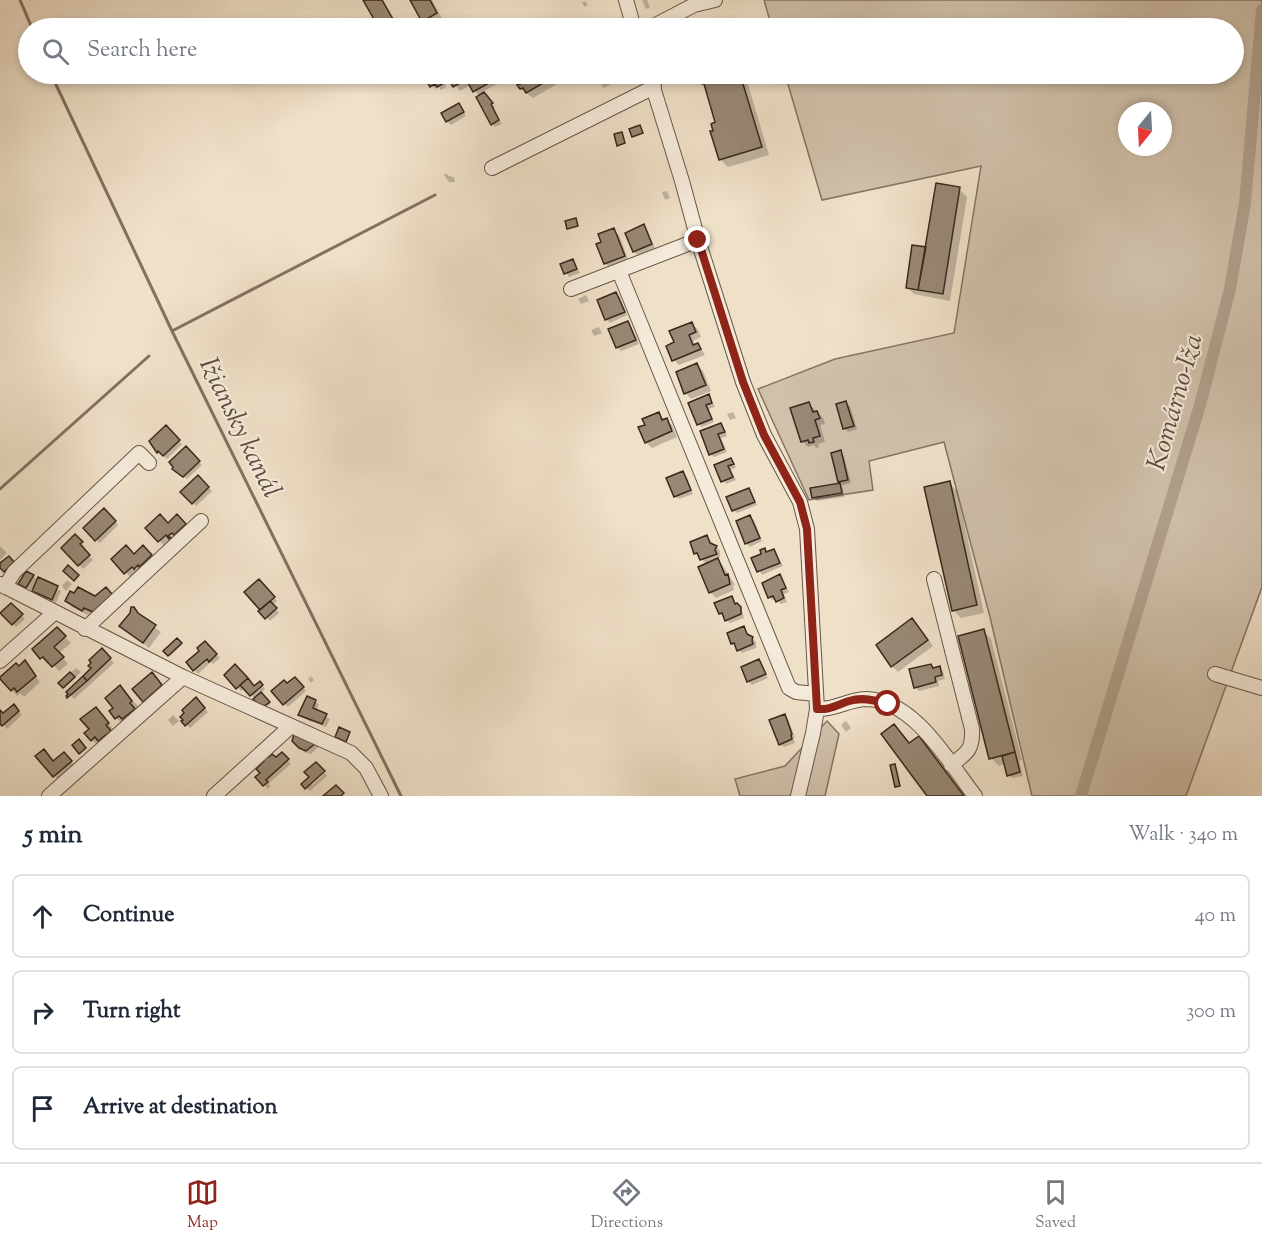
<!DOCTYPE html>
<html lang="en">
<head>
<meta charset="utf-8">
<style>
  body { margin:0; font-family:"Sorts Mill Goudy",serif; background:#f2f2f3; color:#1f2937 }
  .compass { position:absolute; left:1118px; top:102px; width:54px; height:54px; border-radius:50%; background:#fff; box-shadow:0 3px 9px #0003; rotate:198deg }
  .stop { position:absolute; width:18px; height:18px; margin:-14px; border:4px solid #8f2418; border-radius:50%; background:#fff }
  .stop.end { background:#8f2418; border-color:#fff; box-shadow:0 2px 6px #0008 }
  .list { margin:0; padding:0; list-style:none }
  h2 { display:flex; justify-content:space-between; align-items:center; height:78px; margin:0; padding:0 24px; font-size:26px }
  h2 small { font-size:20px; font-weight:400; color:#747a83 }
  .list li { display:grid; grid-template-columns:39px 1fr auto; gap:18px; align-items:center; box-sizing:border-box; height:84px; margin:0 12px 12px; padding:0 12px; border:2px solid #e0e1e3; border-radius:9px }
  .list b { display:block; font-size:22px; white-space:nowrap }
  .list em { font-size:20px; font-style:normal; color:#747a83 }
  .icon { flex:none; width:33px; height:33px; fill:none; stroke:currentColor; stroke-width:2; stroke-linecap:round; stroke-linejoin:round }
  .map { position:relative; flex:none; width:1262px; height:796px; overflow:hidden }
  .search { position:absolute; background:#fff; box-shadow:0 3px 9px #0003; left:18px; right:18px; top:18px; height:66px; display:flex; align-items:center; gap:15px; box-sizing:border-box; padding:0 21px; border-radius:33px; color:#747a83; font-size:22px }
  .sheet { height:366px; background:#fff }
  nav { display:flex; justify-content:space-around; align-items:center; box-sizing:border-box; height:84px; border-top:2px solid #e0e1e3; background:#fff; font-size:16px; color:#747a83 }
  nav a { display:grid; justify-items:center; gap:3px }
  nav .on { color:#8f2418 }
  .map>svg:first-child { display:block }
</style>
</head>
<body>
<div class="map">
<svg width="1262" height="796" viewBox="0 0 1262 796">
  <rect width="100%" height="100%" fill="#efe0c8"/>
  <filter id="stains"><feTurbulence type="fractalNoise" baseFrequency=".00333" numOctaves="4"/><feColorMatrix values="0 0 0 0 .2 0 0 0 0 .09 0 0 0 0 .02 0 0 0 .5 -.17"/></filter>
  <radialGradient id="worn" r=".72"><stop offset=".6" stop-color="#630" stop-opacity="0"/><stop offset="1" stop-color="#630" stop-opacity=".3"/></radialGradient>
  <path fill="#d0c1ab" stroke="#847464" stroke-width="1.5" fill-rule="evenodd" d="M764,0H1262V587L1186,796H1032L990,617L944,442L869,461L873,490L809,500L758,389L835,359L954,333L981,166L822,200L785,74H1234V28H772ZM1127,111H1163V147H1127Z
    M827,721L839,734L825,796H740L735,779L785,766Z"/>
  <path fill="#0003" d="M365,0H383L399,28H381Z
    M412,0H432L444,22L431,28L423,21Z
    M642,0H647L650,8L646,9Z
    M585,1L588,5L585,7L582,3Z
    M426,74H432L434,77L441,74L448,82L445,84L446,87L441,90L439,87L435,89Z
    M448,74H522L503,84L501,82L482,92L495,107L493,108L502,124L495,127L492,124L480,97L471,85L460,91Z
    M528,74H561L553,78L557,84L533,98L521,89L522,85L519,79Z
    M593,74H630L604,88Z
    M702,74H745L769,155L728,167L720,159L715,132L717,123L706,86L703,83Z
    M459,105L466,116L451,125L447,121Z
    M446,173L449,176L454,177L455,182H449L444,175Z
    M959,189L967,197L950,301L914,294L908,288Z
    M667,191L670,198L665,200L662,192Z
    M644,226L647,230L655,248L638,255L634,252Z
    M613,229L619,235L629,262L611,269L605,263Z
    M573,261L580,273L569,277L562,265Z
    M616,294L620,297L627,315L610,323L606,319Z
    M586,295L589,301L581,304L578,299Z
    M628,322L631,326L639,344L621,351L617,347Z
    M692,324L698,329L701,337L693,341L695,345L698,344L705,355L679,365L674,360L676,343Z
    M599,327L602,333L594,336L591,330Z
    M697,365L703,371L711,391L691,399L686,393Z
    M709,396L715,407L709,409L714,422L702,427L698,424Z
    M846,403L850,406L857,429L848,432L845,428Z
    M809,404L823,418L825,424L820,425L825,442L818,444L819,447L816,448L814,445L808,447L802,441Z
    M733,412L736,418L730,420L727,414Z
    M658,414L672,425L677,437L652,448L646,442L647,426Z
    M721,424L727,436L721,438L727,452L714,457L710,454Z
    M166,427L182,444L167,459L155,448Z
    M186,448L202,465L187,479L177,472Z
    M840,452L844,456L851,483L840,486L843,488L844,497L817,501L813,497L812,489L842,484L839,481Z
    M731,459L736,467L731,470L736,480L726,484L716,466Z
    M683,473L687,477L693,494L679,499L675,496Z
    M198,477L212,491L196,506L183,492Z
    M949,483L957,491L984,613L961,618L953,610Z
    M749,489L757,505L737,513L733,510Z
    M104,510L118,525L100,543L85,528Z
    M177,516L190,530L165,547L148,528L168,525Z
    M750,517L754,520L762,541L750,547L746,543Z
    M75,537L85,547L83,549L93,560L83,569L63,548Z
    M707,537L720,551V557L716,559L723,566L735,585L733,586L734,590L716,598L710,592L707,565L696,553Z
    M0,546L7,553L0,560Z
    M764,549L768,553L774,550L783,566L762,575L753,559L763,555Z
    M149,553L157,562L131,578L113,559Z
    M33,576L38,581L39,579L61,591L56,603L20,584Z
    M780,576L789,592L784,594L787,602L781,604L776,599L773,600L769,597Z
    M67,580L72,584L66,591L62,586Z
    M259,581L277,601L273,605L279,613L270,621L261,611Z
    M106,589L117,601L99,617L90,613L88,615L72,607L67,601L95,598Z
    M731,597L742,610L744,618L730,623L720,613Z
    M11,605L25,619L16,627L2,613Z
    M140,616L161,632L149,648L121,626Z
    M918,626L933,646L898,672L892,666Z
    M743,628L756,642V648L742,653L732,643Z
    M57,629L71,643L59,653L68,664L59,671L50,661L47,664L34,650Z
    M983,631L991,639L1022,760L1019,761L1023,776L1012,778L1008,775L1005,764L999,766L991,758Z
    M177,640L182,645L170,656L165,651Z
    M205,643L220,658L213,664L211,662L198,674L188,662L201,651Z
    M102,650L114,663L74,699L68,692L93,669Z
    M759,661L768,678L752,685L748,681Z
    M25,662L40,682L24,697L20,693L17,696L12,690L19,668Z
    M931,665L935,669L939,668L943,671L945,679L938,681L939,686L919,691L915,687Z
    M76,668L81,672L65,688L60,683Z
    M152,674L165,689L148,704L134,689Z
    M226,675L254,688L260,683L265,689L261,693L270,704L266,707L260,705L245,687L241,691Z
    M311,676L314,680L311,683L308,679Z
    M295,679L306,691L288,707L273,691L288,685Z
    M125,693L143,711L122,724L111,712Z
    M196,699L208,712L190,728L183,721Z
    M315,701L319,705L316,711L330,719L326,727L312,721L311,722L300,715Z
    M14,706L22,715L7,729L0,721V712L3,715Z
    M101,715L113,729L111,732L115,737L98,746L92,740Z
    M173,715L179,721L173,726L168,720Z
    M784,716L788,719L795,738H793L795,743L784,747L780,744Z
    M846,721L851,728L846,732L841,725Z
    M919,738L927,745L965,796H929L910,745Z
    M294,740L315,744L318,747L311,754L304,752Z
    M64,754L75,766L58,780L37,756L53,762Z
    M282,754L291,764L268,784L271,786L268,789L257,777Z
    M325,773L327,776L310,791L303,785L312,781V785Z"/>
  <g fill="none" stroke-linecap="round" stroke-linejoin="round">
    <path stroke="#817160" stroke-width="3" d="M20,0L32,28
      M51,74L172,331L401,796
      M172,331L435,195
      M0,489L149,356"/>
    <path stroke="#b1a18e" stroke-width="12" d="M1081,796L1200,405L1230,289L1245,203L1262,10"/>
  </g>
  <path fill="#988875" stroke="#39281c" stroke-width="1.5" d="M363,0H382L398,28H379Z
    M410,0H430L437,13L422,22Z
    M438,74H443L445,78L442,80L444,83L437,87L435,84L430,87L426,80Z
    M446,74H477L453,87Z
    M480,74H493L496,79L473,92L467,81Z
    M525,74H550L552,78L526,93L523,88L520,89L517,85L520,84L517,78Z
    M591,74H614L597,83Z
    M701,74H740L762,147L719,160L710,131H713L711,124L715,122L704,84H702Z
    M484,92L493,103L491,104L499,120L491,125L476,97Z
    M459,103L464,112L446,122L441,113Z
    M640,125L643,133L632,137L629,129Z
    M622,132L625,143L617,146L614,134Z
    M936,183L960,187L943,294L918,290Z
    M576,218L578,226L567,229L565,221Z
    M644,224L652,244L633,252L625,233Z
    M614,228L625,256L604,264L596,244L601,242L598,234Z
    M912,245L926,247L918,290L906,288Z
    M573,259L577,269L564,274L560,264Z
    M616,292L625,312L605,320L597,300Z
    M628,321L636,340L616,348L608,329Z
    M692,322L696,332L689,335L693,345L698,343L701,349L672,361L666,346L674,342L669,331Z
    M697,363L706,385L684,394L676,372Z
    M709,394L712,403L706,405L712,419L697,425L688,403Z
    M846,401L854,426L843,429L836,404Z
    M809,402L813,412L817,411L820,418L815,420L820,436L813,438L814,442L809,443L808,440L801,442L790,408Z
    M659,412L662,420L667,418L672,431L645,443L638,427L645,425L642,419Z
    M721,423L725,432L718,434L724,449L709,455L700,431Z
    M166,425L180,440L163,456L158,451L157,453L149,441Z
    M186,446L200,461L183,477L172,469L173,467L169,462Z
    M841,450L848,480L838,482L831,453Z
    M731,458L734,464L728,466L733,477L721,482L714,465Z
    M683,471L691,490L674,497L666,478Z
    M198,475L209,487L192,504L180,492Z
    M950,481L977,605L952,611L924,487Z
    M840,483L842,493L812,498L810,488Z
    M749,488L755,502L732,511L726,497Z
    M104,508L116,521L95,541L83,528Z
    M160,514L168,523L177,514L186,524L174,535L172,533L168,536L171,538L169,539L166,535L158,542L145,528Z
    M750,515L760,538L745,544L736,521Z
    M75,534L83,542L80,544L90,555L78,566L61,548Z
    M707,535L710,543L717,546L715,550L717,554L700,560L697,553L694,554L690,542Z
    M126,545L134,554L143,545L152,555L139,567L138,565L134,569L135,570L132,567L124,574L111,559Z
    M765,548L766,552L774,549L780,563L757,572L751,558L761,554L760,550Z
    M9,556L14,562L4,572L0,568V563Z
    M718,558L725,575L728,574L730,584L709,593L698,567Z
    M68,565L79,575L74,581L63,571Z
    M26,571L34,575L26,588L18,584Z
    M780,574L786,588L781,590L784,598L776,602L773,596L768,598L762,583Z
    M38,577L58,586L52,600L32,591Z
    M259,579L275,597L260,610L244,592Z
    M78,587L95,596L106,587L112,594L93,612L84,608L82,611L65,601L70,591L74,593Z
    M732,596L735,604L737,603L741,607V614L725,621L722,613L719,614L714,603Z
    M270,601L277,608L265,619L258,611Z
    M11,603L23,614L12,625L0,613Z
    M131,607H134L138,613L156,625L143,643L119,626L130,613Z
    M912,618L928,640L891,667L876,645Z
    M744,626L747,634L753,637L752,640L753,644L737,651L734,643L731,644L727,633Z
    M57,627L66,636L54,647L64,657L52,667L43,657L40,659L32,649Z
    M984,629L1015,752L989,759L958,636Z
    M177,638L182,643L168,656L163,651Z
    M205,641L217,654L209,662L207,659L193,671L186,662L199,651L197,648Z
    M102,648L111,658L87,681L83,676L91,668L88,666L91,663L89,660Z
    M759,659L766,674L747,682L741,667Z
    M25,660L36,676L17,692L14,688L11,691L0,679V677L16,663L19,666Z
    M235,664L248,678L236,689L224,675Z
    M931,664L933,668L940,666L942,675L935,677L936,682L914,688L909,669Z
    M70,672L75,677L63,688L58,683Z
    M152,672L162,685L143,702L132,689Z
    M83,676L87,681L67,698L66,696L68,694L66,692Z
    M295,677L304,687L283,705L271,691L284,680L287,683Z
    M248,678L254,686L260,681L263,685L250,696L240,685Z
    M120,685L132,701L130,703L135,709L122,719L119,716L115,719L109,711L113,708L105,698Z
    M261,692L270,702L264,706L257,704L253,699Z
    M307,696L316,700L313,708L327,714L322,724L298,715Z
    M196,697L205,708L185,726L181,721L183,720L180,717L184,713L182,710Z
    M14,704L19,711L2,726L0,724V710L3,713Z
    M96,707L109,723L106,725L111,731L98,741L95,737L91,741L84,733L89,729L80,719Z
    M785,714L792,734L791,735L792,739L779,745L769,720Z
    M894,724L909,743L919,736L964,796H927L881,734Z
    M339,727L350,732L346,742L335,737Z
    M294,734L316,743L306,751L299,748L292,741Z
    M79,739L86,748L79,754L72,745Z
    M44,749L53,761L64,752L72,761L53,777L35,756Z
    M282,752L289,759L266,780L268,782L263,786L255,777L260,773L256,769L264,761L262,759L267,755L269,757L272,754L276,757Z
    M1015,752L1020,772L1007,776L1002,756Z
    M316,762L325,771L305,789L301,784L309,777L304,772Z
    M895,764L900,786L895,787L890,765Z
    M336,785L344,793L341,796H323Z"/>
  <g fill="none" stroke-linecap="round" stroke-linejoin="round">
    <defs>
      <path id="minor" d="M626,0L634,28
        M650,28L694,5L715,0
        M649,74L682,181L698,240L743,382L764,435L800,502L807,529L817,709L813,733L798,796
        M492,168L654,87
        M619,271L789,688L796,692L816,694
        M571,289L698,240
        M934,579L972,729C973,750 967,753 951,765
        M0,584L183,677L351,753L366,768L381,796
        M5,587L14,572L139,453L149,463
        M85,629L201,521
        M0,661L55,612
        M1215,674L1262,688
        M817,709C835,710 849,699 867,699C915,701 948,761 975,796
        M49,796L183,677
        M214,796L291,726"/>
    </defs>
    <use href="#minor" stroke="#665647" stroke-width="16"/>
    <use href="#minor" stroke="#f5ebdb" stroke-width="14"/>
  </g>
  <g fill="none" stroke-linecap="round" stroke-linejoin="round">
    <path stroke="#8f2418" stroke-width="8" d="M698,240L743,382L764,435L800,502L807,529L817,709C830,710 837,705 849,701C862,697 875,700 888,704"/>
  </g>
  <g text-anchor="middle" stroke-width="4.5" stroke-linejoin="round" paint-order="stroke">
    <g font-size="27" font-style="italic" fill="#5d4c3e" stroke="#f5ebdb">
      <text transform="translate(1174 402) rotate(-74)" y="9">Komárno-Iža</text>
      <text transform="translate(241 427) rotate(64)" y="9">Ižiansky kanál</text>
    </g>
  </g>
  <rect width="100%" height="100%" filter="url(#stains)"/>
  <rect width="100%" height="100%" fill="url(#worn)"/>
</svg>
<svg class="compass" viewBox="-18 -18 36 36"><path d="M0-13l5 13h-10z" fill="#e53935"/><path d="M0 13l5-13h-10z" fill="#747a83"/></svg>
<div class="stop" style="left:888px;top:704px"></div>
<div class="stop end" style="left:698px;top:240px"></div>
<div class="search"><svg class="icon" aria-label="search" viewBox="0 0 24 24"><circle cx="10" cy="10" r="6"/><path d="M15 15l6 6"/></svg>Search here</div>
</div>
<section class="sheet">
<h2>5 min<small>Walk · 340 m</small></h2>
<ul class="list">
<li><svg class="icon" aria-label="ahead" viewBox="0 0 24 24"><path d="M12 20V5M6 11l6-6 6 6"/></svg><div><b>Continue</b></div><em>40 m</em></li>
<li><svg class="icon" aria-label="right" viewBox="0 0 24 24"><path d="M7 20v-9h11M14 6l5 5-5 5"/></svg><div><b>Turn right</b></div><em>300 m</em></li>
<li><svg class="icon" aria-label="arrive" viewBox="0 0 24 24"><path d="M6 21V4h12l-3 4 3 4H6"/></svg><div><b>Arrive at destination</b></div></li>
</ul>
</section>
<nav>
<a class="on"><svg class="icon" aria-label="map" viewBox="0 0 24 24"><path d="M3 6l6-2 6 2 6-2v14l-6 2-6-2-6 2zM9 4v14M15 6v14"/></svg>Map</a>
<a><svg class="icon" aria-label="directions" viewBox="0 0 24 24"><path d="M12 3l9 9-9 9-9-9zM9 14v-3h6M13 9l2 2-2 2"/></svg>Directions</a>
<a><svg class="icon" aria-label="saved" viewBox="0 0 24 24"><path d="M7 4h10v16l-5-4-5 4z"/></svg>Saved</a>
</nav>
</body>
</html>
